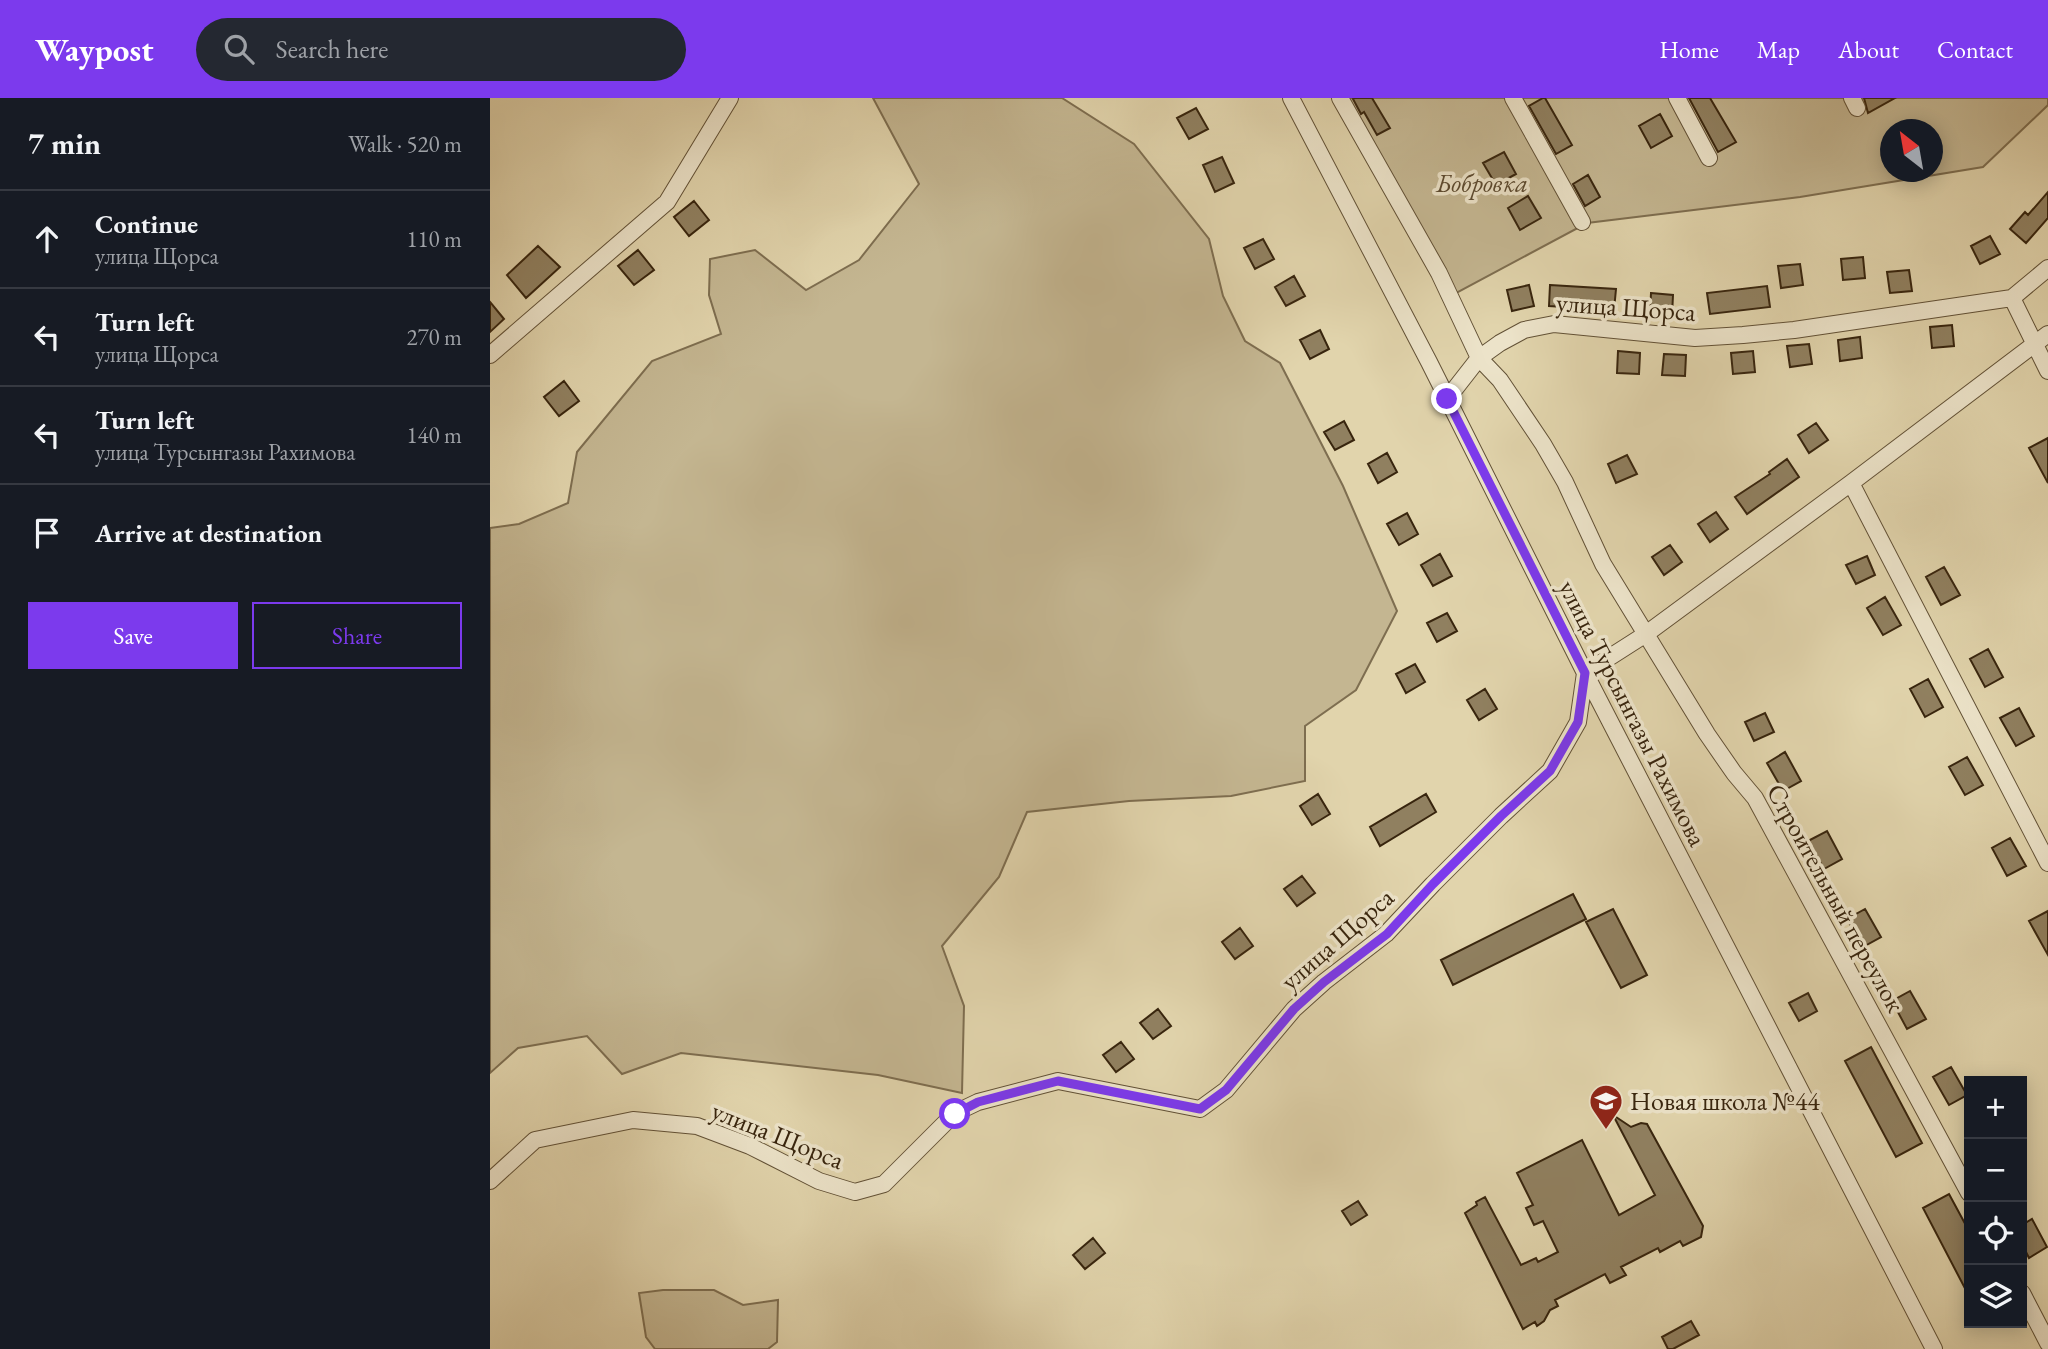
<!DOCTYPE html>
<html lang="en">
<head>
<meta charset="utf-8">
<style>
  body { margin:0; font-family:"EB Garamond",serif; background:#242831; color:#f1f3f6 }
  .controls { position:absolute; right:21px; bottom:21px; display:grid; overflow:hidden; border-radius:0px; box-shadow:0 4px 18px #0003 }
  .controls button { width:63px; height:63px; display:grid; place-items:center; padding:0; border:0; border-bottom:2px solid #363941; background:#171b24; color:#f1f3f6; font:35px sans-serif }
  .compass { position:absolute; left:1390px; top:21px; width:63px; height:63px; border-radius:50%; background:#171b24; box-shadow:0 4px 18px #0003; rotate:329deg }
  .stop { position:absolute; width:21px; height:21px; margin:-16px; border:5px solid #7c3aed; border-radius:50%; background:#fff }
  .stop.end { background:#7c3aed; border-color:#fff; box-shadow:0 2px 7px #0008 }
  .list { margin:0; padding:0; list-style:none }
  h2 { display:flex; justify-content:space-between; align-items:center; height:91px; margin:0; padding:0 28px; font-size:30px }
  h2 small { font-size:23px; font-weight:400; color:#9ea1a6 }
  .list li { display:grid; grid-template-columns:46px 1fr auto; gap:21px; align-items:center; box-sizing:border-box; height:98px; padding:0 28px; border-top:2px solid #363941 }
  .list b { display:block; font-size:26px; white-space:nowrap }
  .list p { margin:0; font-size:23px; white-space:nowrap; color:#9ea1a6 }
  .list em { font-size:23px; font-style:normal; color:#9ea1a6 }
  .actions { display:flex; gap:14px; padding:21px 28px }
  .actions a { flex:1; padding:16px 0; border:2px solid #7c3aed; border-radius:0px; text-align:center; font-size:24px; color:#7c3aed }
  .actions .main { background:#7c3aed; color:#fff }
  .icon { flex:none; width:38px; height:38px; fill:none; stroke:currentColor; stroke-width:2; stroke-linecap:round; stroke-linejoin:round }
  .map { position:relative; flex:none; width:1558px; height:1251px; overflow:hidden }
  header { display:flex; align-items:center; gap:42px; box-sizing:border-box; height:98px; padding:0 35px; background:#7c3aed; color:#fff }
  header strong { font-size:33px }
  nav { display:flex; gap:38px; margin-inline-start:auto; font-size:24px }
  .search { width:490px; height:63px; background:#242831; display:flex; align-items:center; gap:18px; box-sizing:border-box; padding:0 24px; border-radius:38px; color:#9ea1a6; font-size:26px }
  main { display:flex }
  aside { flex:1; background:#171b24 }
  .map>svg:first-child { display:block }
</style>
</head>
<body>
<header>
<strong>Waypost</strong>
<div class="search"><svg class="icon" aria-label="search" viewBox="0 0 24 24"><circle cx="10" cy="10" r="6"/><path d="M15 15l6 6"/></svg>Search here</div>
<nav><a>Home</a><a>Map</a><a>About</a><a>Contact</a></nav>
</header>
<main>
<aside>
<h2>7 min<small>Walk · 520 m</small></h2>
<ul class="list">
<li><svg class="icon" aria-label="ahead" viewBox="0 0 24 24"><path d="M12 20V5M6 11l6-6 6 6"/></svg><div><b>Continue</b><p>улица Щорса</p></div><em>110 m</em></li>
<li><svg class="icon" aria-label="left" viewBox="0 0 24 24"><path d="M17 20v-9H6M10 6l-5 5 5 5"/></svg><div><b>Turn left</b><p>улица Щорса</p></div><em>270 m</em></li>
<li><svg class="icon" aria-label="left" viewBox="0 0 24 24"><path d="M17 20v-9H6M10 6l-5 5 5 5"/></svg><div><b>Turn left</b><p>улица Турсынгазы Рахимова</p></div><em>140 m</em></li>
<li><svg class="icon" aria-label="arrive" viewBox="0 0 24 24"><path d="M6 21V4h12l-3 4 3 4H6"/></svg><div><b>Arrive at destination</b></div></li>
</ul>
<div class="actions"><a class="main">Save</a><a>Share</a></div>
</aside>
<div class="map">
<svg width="1558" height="1251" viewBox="0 0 1558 1251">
  <rect width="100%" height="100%" fill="#e1d4ac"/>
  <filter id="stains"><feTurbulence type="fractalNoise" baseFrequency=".00286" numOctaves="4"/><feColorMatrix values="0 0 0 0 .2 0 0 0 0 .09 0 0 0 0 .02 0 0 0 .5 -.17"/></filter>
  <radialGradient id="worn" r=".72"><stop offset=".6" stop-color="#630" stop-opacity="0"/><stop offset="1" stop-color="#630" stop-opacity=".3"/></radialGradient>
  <path fill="#c4b691" stroke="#7e6e50" stroke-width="2" fill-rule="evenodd" d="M383,0H572L644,46L719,141L733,198L755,243L790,265L853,388L907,513L866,592L815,628V683L741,698L639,703L537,714L509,779L452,848L474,908L472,995L388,977L191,955L132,976L97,938L28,950L0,975V430L29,426L78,405L87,354L162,263L231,236L219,197L220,161L265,152L316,192L369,162L429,86Z
    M846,0H1558V7L1493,69L1310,99L1097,125L957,200ZM1400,32H1442V74H1400Z
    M173,1192H224L253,1207L288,1202L287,1244L278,1251H165L156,1239L149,1195Z"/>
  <path fill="#908060" stroke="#38250e" stroke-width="2" d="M865,0H882L900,30L887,37L874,14L871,16L863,1Z
    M1053,0H1055L1082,47L1066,56L1039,8Z
    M1199,0H1220L1246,44L1228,54Z
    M1374,0H1405L1378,15Z
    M706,10L718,31L699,41L687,20Z
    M1170,16L1182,38L1161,50L1149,28Z
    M1014,54L1026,76L1006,87L993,65Z
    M732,59L744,85L725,94L713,67Z
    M1098,77L1110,99L1095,108L1083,86Z
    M1558,94V120L1536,145L1520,131L1535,114L1538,117Z
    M1038,98L1051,120L1030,132L1018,110Z
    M204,103L219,122L199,138L184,119Z
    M1500,138L1510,156L1490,166L1481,148Z
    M773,141L784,161L765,171L754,150Z
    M48,148L70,169L36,200L17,177Z
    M148,152L164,172L144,187L128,168Z
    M1373,159L1375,180L1353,182L1351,161Z
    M1310,166L1313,187L1291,190L1288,168Z
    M1419,172L1422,193L1400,195L1397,174Z
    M804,178L815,198L796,208L785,189Z
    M1039,187L1044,208L1022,213L1017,192Z
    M1060,187L1126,191L1124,212L1059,208Z
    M1277,188L1280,209L1220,216L1217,195Z
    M1161,195L1183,197L1182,218L1160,216Z
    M0,204L14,221L0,234Z
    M1462,227L1464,248L1442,250L1440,229Z
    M830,232L839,251L820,261L810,242Z
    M1370,239L1372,260L1350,263L1348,242Z
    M1319,246L1322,266L1300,269L1297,248Z
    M1128,253L1150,255L1149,276L1127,275Z
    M1263,253L1265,274L1243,276L1241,255Z
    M1174,256L1196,257L1195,278L1172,277Z
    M74,283L89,303L69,318L54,299Z
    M854,323L864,342L845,352L834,334Z
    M1326,325L1338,342L1319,355L1308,337Z
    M1558,340V385L1539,350Z
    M897,355L907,374L888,385L878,366Z
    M1137,357L1147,376L1126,385L1118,366Z
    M1297,361L1309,379L1257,416L1245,399L1280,376L1279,374Z
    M1226,414L1238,431L1220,444L1208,426Z
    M917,415L928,436L909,447L897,426Z
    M1180,447L1192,464L1174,477L1162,459Z
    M950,456L962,478L943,488L931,467Z
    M1377,458L1385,477L1366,486L1356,467Z
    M1454,469L1470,497L1451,507L1436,479Z
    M1395,499L1411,527L1393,537L1377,510Z
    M957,515L967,533L947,544L937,525Z
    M1498,551L1513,579L1495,589L1480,561Z
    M925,566L935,584L916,595L906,576Z
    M1438,581L1453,609L1435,619L1420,591Z
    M995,591L1007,611L989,622L977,602Z
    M1529,610L1544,638L1526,648L1510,620Z
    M1275,615L1284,634L1264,643L1255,624Z
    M1295,654L1311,683L1293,693L1277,665Z
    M1477,659L1493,687L1475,697L1459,669Z
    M828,696L840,716L822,727L810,708Z
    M936,696L946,714L890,748L880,729Z
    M1337,733L1352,761L1334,771L1318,743Z
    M1520,740L1536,768L1517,778L1502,750Z
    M812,778L825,795L807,808L794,791Z
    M1083,796L1096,821L963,887L951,862Z
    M1123,811L1157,877L1131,890L1096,824Z
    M1375,811L1391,839L1373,849L1357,821Z
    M1558,813V857L1539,823Z
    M750,830L763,848L745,861L732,844Z
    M1420,893L1436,921L1417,931L1402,903Z
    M1318,895L1327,913L1309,923L1299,905Z
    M668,911L681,928L663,941L650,925Z
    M631,944L644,961L626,974L613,957Z
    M1381,949L1432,1045L1406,1059L1355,963Z
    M1461,969L1477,997L1459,1007L1443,979Z
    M1123,1017L1141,1029L1151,1025L1157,1026L1213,1128L1211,1139L1193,1148L1190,1143L1170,1154L1168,1150L1131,1169L1136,1177L1120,1185L1115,1176L1065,1202L1068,1208L1060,1212L1054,1223L1047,1228L1045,1224L1033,1231L975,1115L987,1107L986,1104L995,1099L1031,1167L1046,1160L1048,1164L1068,1154L1053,1123L1044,1127L1036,1110L1043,1107L1027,1075L1092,1042L1129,1117L1165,1097Z
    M1459,1096L1479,1133V1198L1433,1110Z
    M868,1103L877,1117L861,1127L852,1113Z
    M1542,1121L1557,1149L1539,1160L1532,1146V1127Z
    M603,1140L615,1155L595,1171L583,1157Z
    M1201,1223L1209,1237L1183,1251H1178L1172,1239Z"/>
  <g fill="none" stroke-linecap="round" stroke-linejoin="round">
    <defs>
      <path id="minor" d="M801,0L939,264L1095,575L1444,1251
        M850,0L949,175L989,260L1010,282L1053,346L1075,384L1113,466L1217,636L1244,675L1265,700L1479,1095
        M1023,0L1092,124
        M1187,0L1219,60
        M1362,0L1367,10
        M1522,200L1558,273
        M0,257L177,104L240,0
        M957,301L989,260L1010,245L1034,232L1064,226L1205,240L1253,237L1304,232L1522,200L1558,170
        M1361,385L1558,765
        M0,1083L45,1042L143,1022L207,1028L260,1048L329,1083L365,1094L394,1086L465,1015L488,1004L568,983L710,1011L736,992L804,911L834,884L896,836L943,786L1011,718L1060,673L1088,624L1095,575L1156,536L1361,385L1558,236
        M1532,1195L1558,1245"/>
    </defs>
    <use href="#minor" stroke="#625136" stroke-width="18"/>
    <use href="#minor" stroke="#ece3c9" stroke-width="16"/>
  </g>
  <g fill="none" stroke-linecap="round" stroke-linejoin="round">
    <path stroke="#7c3aed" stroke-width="9" d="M465,1016L488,1004L568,983L710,1011L736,992L804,911L834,884L897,836L943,786L1011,718L1060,673L1088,624L1095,575L957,301"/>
  </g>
  <defs>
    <symbol id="school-pin" viewBox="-11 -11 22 30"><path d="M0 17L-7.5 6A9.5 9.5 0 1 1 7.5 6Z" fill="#8f2418" stroke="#ece3c9"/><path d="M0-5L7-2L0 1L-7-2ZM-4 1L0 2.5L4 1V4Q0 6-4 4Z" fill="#fff"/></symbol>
  </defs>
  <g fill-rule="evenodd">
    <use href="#school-pin" x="1097" y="984" width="38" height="52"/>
  </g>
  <g text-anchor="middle" stroke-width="7" stroke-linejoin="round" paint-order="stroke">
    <g font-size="26" font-style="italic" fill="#5b492f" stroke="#ece3c9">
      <text x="992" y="94">Бобровка</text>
    </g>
    <g font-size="26" fill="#38250e" stroke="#ece3c9">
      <text transform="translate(1136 209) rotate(4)" y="9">улица Щорса</text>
      <text transform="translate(1143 615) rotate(63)" y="9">улица Турсынгазы Рахимова</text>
      <text transform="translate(1346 800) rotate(61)" y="9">Строительный переулок</text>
      <text transform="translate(847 841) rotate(-41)" y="9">улица Щорса</text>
      <text transform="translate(288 1037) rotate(22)" y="9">улица Щорса</text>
    </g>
    <g font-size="26" fill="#38250e" stroke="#ece3c9" text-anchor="start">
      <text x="1140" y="1012">Новая школа №44</text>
    </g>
  </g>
  <rect width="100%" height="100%" filter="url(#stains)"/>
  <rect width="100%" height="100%" fill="url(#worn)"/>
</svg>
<div class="controls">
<button>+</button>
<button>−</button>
<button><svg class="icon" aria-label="locate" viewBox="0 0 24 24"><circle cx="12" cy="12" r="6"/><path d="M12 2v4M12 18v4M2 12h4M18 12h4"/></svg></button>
<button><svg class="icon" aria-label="layers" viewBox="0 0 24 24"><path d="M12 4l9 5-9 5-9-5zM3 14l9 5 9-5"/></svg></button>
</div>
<svg class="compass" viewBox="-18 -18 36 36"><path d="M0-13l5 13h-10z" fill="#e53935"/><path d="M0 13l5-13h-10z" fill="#9ea1a6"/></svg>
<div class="stop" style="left:465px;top:1016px"></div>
<div class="stop end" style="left:957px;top:301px"></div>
</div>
</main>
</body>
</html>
